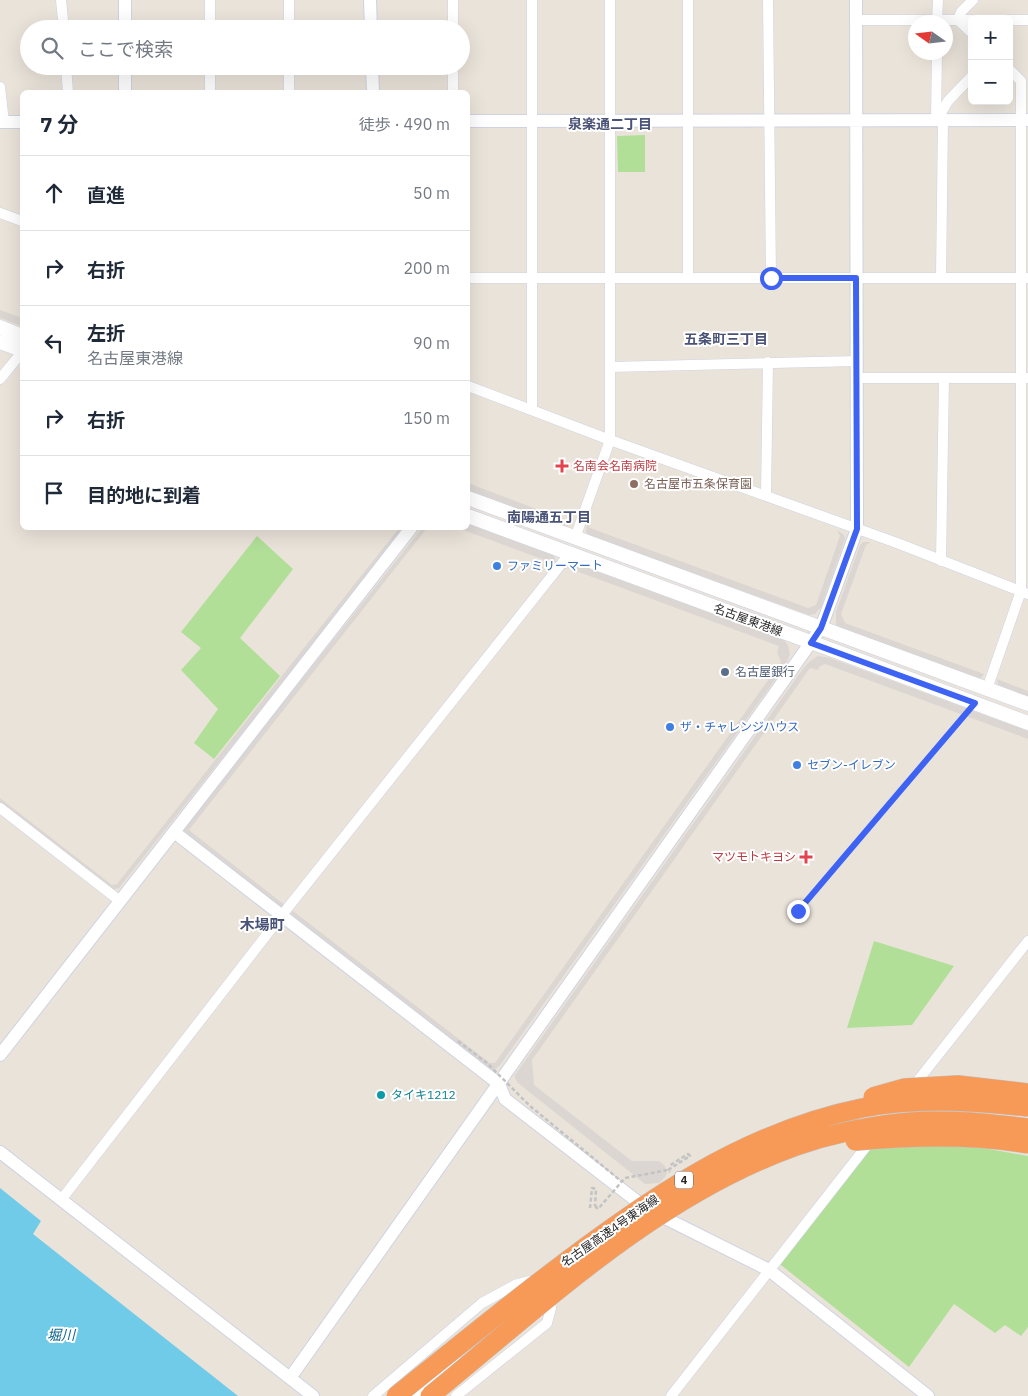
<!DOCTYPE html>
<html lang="ja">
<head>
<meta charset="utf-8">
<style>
  body { margin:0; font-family:"IBM Plex Sans","Noto Sans JP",sans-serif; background:#f2f2f3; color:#1f2937 }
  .controls { position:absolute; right:15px; top:15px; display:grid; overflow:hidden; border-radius:8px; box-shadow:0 5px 20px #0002 }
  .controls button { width:45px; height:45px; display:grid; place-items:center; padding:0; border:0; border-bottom:1px solid #e0e1e3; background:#fff; color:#1f2937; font:25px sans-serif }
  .compass { position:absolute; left:908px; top:15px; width:45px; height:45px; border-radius:50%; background:#fff; box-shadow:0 5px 20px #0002; rotate:284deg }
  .stop { position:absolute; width:15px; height:15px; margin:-11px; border:4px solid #3e63f3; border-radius:50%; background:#fff }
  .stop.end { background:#3e63f3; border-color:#fff; box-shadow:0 1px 5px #0008 }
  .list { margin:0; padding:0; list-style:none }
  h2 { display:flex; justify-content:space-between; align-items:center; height:65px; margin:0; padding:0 20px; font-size:21px }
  h2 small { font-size:16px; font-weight:400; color:#747a83 }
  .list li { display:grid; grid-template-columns:32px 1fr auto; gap:15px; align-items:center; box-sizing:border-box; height:75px; padding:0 20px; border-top:1px solid #e0e1e3 }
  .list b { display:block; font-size:19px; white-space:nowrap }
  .list p { margin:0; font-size:16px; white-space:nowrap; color:#747a83 }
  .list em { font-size:16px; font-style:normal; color:#747a83 }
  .icon { flex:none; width:28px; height:28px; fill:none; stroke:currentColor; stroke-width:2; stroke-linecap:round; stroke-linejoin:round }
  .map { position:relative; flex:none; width:1028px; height:1396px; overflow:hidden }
  .search { position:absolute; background:#fff; box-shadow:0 5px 20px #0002; left:20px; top:20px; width:450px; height:55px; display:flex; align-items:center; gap:12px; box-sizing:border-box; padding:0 18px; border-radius:28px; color:#747a83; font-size:19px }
  .panel { position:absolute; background:#fff; box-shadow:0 5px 20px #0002; left:20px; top:90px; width:450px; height:440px; border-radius:8px }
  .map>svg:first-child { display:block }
</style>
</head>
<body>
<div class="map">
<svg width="1028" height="1396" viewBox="0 0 1028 1396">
  <rect width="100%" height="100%" fill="#eae3da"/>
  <path fill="#b1df98" d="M645,135V172H618L617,136Z
    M257,536L293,569L240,638L280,676L214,759L194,743L218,709L181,670L201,648L181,632Z
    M874,941L954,966L912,1025L847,1028Z
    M873,1143H956L1028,1156V1327L1021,1336L1005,1325L995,1333L954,1304L909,1367L781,1265L780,1261Z"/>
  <path fill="#dbd6d1" d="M0,310L22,318V326L0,318Z
    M468,483L568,521L574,518L573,523L565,527L468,491Z
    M468,523L554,555L556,562L555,565L554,567L553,563L458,528H468Z
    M587,523L590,528L808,608L816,605L840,536L837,530L844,535L845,539L821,607L815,614L809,615L589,536L586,532Z
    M399,528H405L119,888L112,890L0,803V798L112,885L117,884Z
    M422,528H430H427L189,830L286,906L283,909L183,832L184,828Z
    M863,542H871L866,545L841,614L845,623L984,674L981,678L979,680L840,628L836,625V612L860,545Z
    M572,562L784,640L788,645L790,654L786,664L500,1065L494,1070L489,1068L291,914L293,911L490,1063H495L781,662L777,652L779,646L568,568L563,570Z
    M818,656L830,658L1028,731V739L825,664L819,667L818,670L810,668L532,1060L534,1085L632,1161H659L665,1166L667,1173L665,1177L659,1183L645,1184L518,1083L515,1078V1075L802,670L809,662Z
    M997,679L1028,691V699L998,687Z"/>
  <path fill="#70cbe9" d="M0,1188L41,1221L33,1234L238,1396H0Z"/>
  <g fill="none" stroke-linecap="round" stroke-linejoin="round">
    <defs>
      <path id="service" d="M798,911L974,704"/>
      <path id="minor" d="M61,0L64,29
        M210,0V29
        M289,0V29
        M532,0V409
        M768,0L771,278
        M856,20H972
        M1009,20H1028
        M937,22L938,0
        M453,29V0
        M972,33L958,20L961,12L973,0
        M66,66L68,92
        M210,66V92
        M289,66V92
        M0,87L4,122
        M453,92V66
        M936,120L937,52
        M937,120L948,101L972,76
        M0,213L22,221
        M468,278H1027
        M688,278V0
        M941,278L943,120
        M610,367L857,361
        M856,378H1028
        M0,379L18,357L22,353
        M468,386L610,440L897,543L1028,594
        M766,495L768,362
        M575,538L610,440V0
        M941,561L944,378
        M987,689L1021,591V81L1009,69
        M0,808L120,901
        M912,1088L1028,941
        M61,1200L282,915L570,553
        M373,1396L482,1303L517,1284L529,1281L534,1285
        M456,1396L547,1323L551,1308L549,1294
        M671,1396L872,1139"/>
      <path id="tertiary" d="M125,0V29
        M370,0L371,29
        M125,66V92
        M372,66L373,92
        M468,121L1028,120
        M0,122H22
        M174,832L499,1084L505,1099L647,1209L769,1270L928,1396
        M0,1055L411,528
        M0,1152L313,1396
        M484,1340L519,1308
        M290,1378L821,628L857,529L856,0
        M414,1396L457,1362"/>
      <path id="secondary" d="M0,327L22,336
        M0,342L22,350
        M468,498L1028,704
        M468,516L835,651L1028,723"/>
    </defs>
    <use href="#service" stroke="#cfd3e1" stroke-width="6"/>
    <use href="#minor" stroke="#cfd3e1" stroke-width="11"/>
    <use href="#tertiary" stroke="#cfd3e1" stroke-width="14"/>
    <use href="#secondary" stroke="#cfd3e1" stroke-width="15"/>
    <path stroke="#c3c3c3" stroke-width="2.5" stroke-dasharray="4 2.5" stroke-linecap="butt" d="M668,1170L690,1156L688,1154L669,1166
      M590,1208L592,1188L596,1189L595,1206"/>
    <use href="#service" stroke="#fff" stroke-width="5"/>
    <use href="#minor" stroke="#fff" stroke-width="10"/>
    <use href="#tertiary" stroke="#fff" stroke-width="12"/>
    <use href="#secondary" stroke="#fff" stroke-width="14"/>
    <defs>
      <path id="motorway-bridge" d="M873,1097L905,1088L958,1085L1028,1093
        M855,1141C912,1136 971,1134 1028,1144
        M396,1396C446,1356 496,1315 547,1276C642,1203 743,1132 862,1108C917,1097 973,1101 1028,1107
        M430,1396C544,1303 656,1196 796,1146C830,1134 865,1127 900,1123C943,1118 986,1123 1028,1128"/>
    </defs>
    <use href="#motorway-bridge" stroke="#c3c3c3" stroke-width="20" stroke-linecap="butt"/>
    <path stroke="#c3c3c3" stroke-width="2.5" stroke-dasharray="4 2.5" stroke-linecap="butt" d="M458,1041L487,1063L530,1106L621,1181
      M595,1206L598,1209L625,1178L668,1170L670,1172"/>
    <use href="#motorway-bridge" stroke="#f89a57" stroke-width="19"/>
  </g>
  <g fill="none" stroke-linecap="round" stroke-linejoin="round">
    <path stroke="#3e63f3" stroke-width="6" d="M771,278H856L857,529L821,628L811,643L975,703L798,911"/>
  </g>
  <g fill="#e0444e" stroke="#fff" stroke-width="2">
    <path d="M559.5 458.5h5v5h5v5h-5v5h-5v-5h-5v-5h5z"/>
    <path d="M803.5 849.5h5v5h5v5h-5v5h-5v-5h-5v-5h5z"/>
  </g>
  <circle fill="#8d6e63" stroke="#fff" stroke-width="2" cx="634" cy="484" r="5"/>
  <g fill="#3f7fe0" stroke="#fff" stroke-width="2">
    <circle cx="497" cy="566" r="5"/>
    <circle cx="670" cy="727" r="5"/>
    <circle cx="797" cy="765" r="5"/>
  </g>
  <circle fill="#5c6f8a" stroke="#fff" stroke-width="2" cx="725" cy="672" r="5"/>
  <circle fill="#0f9aa8" stroke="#fff" stroke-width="2" cx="381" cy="1095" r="5"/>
  <g text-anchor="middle" stroke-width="4" stroke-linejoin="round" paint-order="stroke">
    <rect fill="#fff" stroke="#686868" stroke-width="1" x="675" y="1171.5" width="18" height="17" rx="4"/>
    <g font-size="11" font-weight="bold" fill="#282828">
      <text x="684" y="1184">4</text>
    </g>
    <g font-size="12" fill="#be3a42" stroke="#fff" text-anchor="start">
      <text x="573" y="470">名南会名南病院</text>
      <text x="796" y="861" text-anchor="end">マツモトキヨシ</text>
    </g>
    <g font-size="12" fill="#785e54" stroke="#fff" text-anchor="start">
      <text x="644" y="488">名古屋市五条保育園</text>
    </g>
    <g font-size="12" fill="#366cbe" stroke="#fff" text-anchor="start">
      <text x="507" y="570">ファミリーマート</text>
      <text x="680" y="731">ザ・チャレンジハウス</text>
      <text x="807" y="769">セブン-イレブン</text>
    </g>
    <g font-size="12" fill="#282828" stroke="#fff">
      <text transform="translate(748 620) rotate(20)" y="4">名古屋東港線</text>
      <text transform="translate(610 1231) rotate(-35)" y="4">名古屋高速4号東海線</text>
    </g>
    <g font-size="12" fill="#4e5e75" stroke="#fff" text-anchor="start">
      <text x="735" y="676">名古屋銀行</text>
    </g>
    <g font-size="12" fill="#0d838f" stroke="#fff" text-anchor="start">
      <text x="391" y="1099">タイキ1212</text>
    </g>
    <g font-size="14" font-weight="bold" fill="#4a5377" stroke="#fff">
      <text x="610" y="129">泉楽通二丁目</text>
      <text x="726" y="344">五条町三丁目</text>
      <text x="549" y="522">南陽通五丁目</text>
    </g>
    <g font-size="14" font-style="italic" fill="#126892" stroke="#fff">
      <text x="61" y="1340">堀川</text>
    </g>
    <g font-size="15" font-weight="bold" fill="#4a5377" stroke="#fff">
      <text x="262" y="930">木場町</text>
    </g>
  </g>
</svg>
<div class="controls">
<button>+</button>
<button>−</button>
</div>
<svg class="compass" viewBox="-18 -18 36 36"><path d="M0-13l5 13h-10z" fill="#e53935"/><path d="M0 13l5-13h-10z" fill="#747a83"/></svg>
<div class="stop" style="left:771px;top:278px"></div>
<div class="stop end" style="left:798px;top:911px"></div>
<div class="search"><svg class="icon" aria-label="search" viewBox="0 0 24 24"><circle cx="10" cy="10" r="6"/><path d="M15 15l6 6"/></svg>ここで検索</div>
<section class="panel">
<h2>7 分<small>徒歩 · 490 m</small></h2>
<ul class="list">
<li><svg class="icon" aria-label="ahead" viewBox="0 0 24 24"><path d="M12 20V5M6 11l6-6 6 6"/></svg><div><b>直進</b></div><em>50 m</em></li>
<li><svg class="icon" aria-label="right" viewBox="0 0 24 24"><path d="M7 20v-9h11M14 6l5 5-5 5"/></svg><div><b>右折</b></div><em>200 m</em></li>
<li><svg class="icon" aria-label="left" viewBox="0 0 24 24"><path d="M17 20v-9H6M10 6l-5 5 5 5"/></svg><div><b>左折</b><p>名古屋東港線</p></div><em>90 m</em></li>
<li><svg class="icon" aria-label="right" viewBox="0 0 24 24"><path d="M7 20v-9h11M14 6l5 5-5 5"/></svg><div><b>右折</b></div><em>150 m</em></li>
<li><svg class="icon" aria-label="arrive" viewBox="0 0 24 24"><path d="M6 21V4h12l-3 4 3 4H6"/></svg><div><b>目的地に到着</b></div></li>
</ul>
</section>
</div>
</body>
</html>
